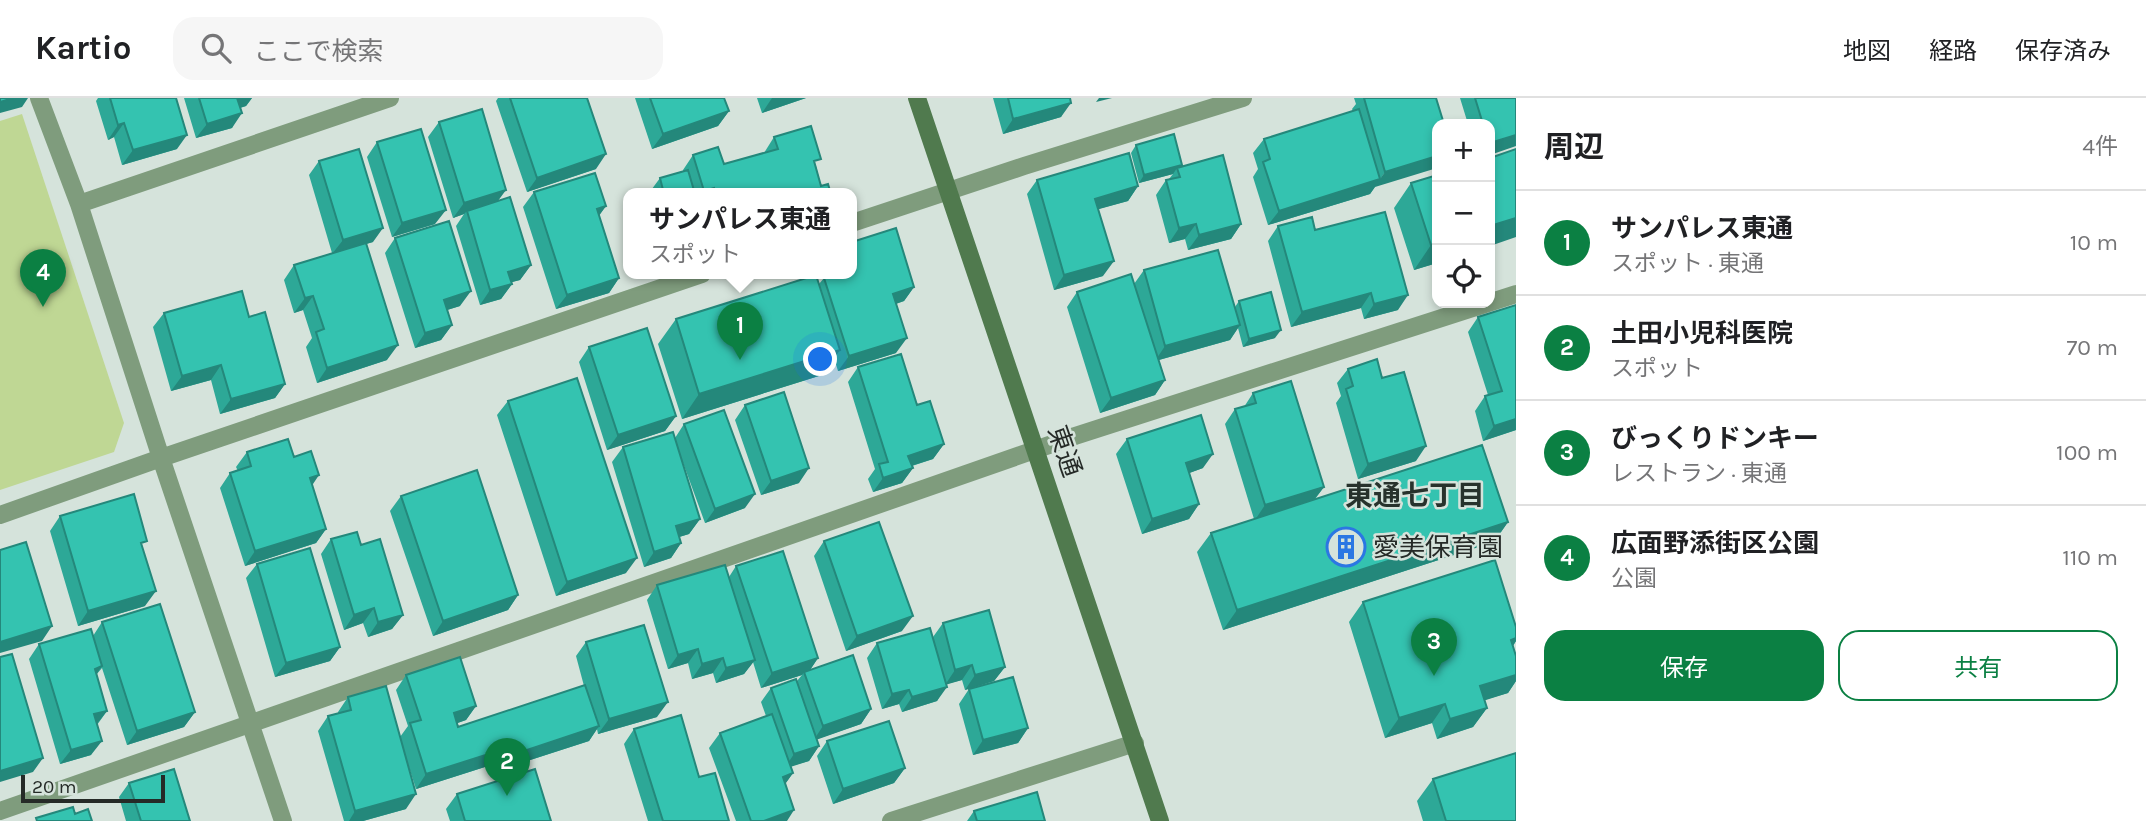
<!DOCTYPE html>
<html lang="ja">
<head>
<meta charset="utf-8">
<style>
  body { margin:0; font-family:Karla,"Noto Sans JP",sans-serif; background:#f6f6f6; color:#202124 }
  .controls { position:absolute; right:21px; top:21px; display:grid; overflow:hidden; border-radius:14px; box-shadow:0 4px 10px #0003 }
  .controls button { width:63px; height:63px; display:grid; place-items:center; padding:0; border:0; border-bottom:2px solid #e0e0e0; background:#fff; color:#202124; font:35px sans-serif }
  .scale { position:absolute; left:21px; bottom:18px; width:144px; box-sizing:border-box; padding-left:7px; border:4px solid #252a27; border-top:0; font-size:19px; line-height:24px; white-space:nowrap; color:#252a27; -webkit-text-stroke:5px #d5e3db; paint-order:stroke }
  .you { position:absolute; left:821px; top:262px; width:24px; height:24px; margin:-18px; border:5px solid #fff; border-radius:50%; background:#1a73e8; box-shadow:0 0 0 10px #1a73e833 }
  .badge { display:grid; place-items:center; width:46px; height:46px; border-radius:50%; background:#0b8043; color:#fff; font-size:23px; font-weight:700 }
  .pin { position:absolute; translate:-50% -58px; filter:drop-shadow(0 2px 4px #0008) }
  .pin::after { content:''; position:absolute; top:37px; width:24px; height:21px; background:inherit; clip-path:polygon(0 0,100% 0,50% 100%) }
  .popup { position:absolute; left:623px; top:90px; width:234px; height:91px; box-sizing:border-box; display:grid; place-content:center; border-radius:14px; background:#fff; filter:drop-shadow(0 2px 5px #0005); font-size:23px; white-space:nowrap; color:#757577 }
  .popup b { font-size:26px; color:#202124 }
  .popup::after { content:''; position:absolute; left:50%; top:100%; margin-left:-14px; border:14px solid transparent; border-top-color:#fff }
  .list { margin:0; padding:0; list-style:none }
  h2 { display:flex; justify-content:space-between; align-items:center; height:91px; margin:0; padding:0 28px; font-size:30px }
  h2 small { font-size:23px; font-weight:400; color:#757577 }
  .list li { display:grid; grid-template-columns:46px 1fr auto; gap:21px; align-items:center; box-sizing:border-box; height:105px; padding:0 28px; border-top:2px solid #e0e0e0 }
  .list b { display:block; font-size:26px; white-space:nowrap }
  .list p { margin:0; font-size:23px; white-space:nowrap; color:#757577 }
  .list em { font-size:23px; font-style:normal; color:#757577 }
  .actions { display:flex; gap:14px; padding:21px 28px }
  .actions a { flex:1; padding:16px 0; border:2px solid #0b8043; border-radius:21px; text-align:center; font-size:24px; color:#0b8043 }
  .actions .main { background:#0b8043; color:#fff }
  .icon { flex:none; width:38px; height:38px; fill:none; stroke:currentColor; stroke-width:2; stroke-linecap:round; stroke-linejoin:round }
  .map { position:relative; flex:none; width:1516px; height:723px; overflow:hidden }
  header { display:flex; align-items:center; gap:42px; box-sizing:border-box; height:98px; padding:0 35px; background:#fff; border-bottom:2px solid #e0e0e0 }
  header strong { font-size:33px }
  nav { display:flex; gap:38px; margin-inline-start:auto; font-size:24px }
  .search { width:490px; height:63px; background:#f6f6f6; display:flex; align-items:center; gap:18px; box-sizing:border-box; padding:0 24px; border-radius:21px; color:#757577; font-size:26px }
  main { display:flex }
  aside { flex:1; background:#fff }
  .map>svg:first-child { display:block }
</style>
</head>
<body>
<header>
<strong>Kartio</strong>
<div class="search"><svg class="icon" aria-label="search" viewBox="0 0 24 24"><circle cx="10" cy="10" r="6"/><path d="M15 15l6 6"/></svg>ここで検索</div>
<nav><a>地図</a><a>経路</a><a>保存済み</a></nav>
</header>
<main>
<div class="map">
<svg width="1516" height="723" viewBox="0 0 1516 723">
  <rect width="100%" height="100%" fill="#d5e3db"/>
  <path fill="#bfd794" d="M22,16L124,325L114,354L0,392V23Z"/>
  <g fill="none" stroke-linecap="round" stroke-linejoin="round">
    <path stroke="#7f9c7d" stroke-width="18" d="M39,0L79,106L161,360L283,723
      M79,106L390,0
      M852,125L1024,68L1243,0
      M0,417L161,360L702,176
      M0,713L1075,338L1516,196
      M891,723L1135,645"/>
    <path stroke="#507a4e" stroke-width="18" d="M917,0L1160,723"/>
  </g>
  <path fill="#2da897" d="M98,0H176L177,51L122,67L114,39L108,42L96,3Z
    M184,0H252L246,8L240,10L232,30L196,40Z
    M498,0H587L596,71L527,94L496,3Z
    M635,0H724L729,13L718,28L652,51Z
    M757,0H806L762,15Z
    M993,0H1070L1061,19L1003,36Z
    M1354,0H1436L1370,96L1268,127L1253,79L1258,71L1253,55L1264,41L1353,13L1352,11L1356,6Z
    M1460,0H1516L1490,26H1468Z
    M439,24L498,103L531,167L520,182L511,184L512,186L501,201L480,207L456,128L464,116L453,120L428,39Z
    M774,39L816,68L821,88L831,96H650L649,95L660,80L683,73V72L693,57L724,66L764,55Z
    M377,44L435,126L392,139L367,59Z
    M1136,47L1182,67L1181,69L1241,126L1231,141L1188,152L1185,141L1169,145L1156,97L1166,82L1169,81L1173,76L1139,85L1131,55Z
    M319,63L373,144L366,146L387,262L317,285L306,249L312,240L303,212L294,215L284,182L294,167L332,155L309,77Z
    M1437,77V165L1414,172L1394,110L1411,85Z
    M1037,82L1138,88L1128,103L1098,111L1103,178L1054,192L1027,96Z
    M534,94L606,108L599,117L619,180L609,195L556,211L523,109Z
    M1278,128L1315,132L1398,212L1364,221L1361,210L1291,229L1268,143Z
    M395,140L460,208L447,212L452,227L441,242L415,250L385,155Z
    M1144,172L1235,209L1239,203L1275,240L1243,249L1238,230L1230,242L1159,262L1165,282L1155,297L1100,315L1067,209L1077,194L1134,186Z
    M827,176H852L914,189L904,203L896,206V255L838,273L834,260L822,277L682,321L658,246L676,221L819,186L824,180L828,178Z
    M1516,207V332L1483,343L1475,313L1485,298L1488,297L1468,234L1478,219Z
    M164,215L249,219L285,286L275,300L220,316L211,282L171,293L153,229Z
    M589,249L676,318L665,333L607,352L579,264Z
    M858,269L917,307L944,346L933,361L912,368L913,370L902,385L873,394L868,381L875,371L848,284Z
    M1348,271L1382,280L1416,363L1358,381L1336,305L1341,298L1337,285Z
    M1253,295L1324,389L1315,401L1508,424L1494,444L1223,532L1197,454L1211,435L1254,421L1225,326L1235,311L1244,309Z
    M508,303L626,475L556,498L497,317Z
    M745,307L799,385L761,397L735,322Z
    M684,326L745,410L705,425L682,362L700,421L689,436L679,439L681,445L671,460L644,469L612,364L623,349L675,340Z
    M1127,341L1203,370L1189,375L1199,406L1189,421L1142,436L1116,356Z
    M247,354L294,359L312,387L326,431L316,445L245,468L220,390L230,375L238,373L236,369Z
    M401,398L518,497L508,512L433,538L390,413Z
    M60,418L145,508L78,528L50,433Z
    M331,441L361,447L403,517L392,531L368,539L363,525L344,532L321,456Z
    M824,443L902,533L846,553L814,458Z
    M257,466L340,549L330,563L275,579L246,480Z
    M736,468L818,560L810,572L871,611L861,626L817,641L819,648L809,663L791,668L793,675L785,686L787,723H736L709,650L720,635L766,618L761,604L771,590L797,583L802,577L761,590L753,564L744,576L716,585L713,575L692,581L688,565L668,571L647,502L657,487L729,479Z
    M1363,504L1516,529V543L1513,548L1516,558V583L1508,595L1484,602L1487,610L1473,629L1437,641L1432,625L1385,640L1349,524Z
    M102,524L195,614L184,629L127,647L102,570L96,577L107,613L97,627L91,657L60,666L29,561L39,546L93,538Z
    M943,525L1005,569L994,583L965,592L962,582L946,586L937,603L902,614L899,606L882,611L867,560L877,545L933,539Z
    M586,544L657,619L598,636L597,631L589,643L490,675L488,668L416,691L406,660V711L363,723H344L318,633L328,618L338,615V614L348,599L400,639L408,628L396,592L406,577L476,608L466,622L457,625L458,629L584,588L576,558Z
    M969,591L1028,630L1018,645L973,657L959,606Z
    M634,631L699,679L729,723H648L624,646Z
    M827,643L905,670L894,685L833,706L817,658Z
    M1433,681L1516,723H1423L1417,703Z
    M129,685L190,723H126L119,699Z
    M457,696L551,723H450L446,711Z
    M974,713L1045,723H967Z"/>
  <path fill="#24887b" d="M13,0H28L22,9L0,15V4Z
    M236,0H252L246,8L226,14Z
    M772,0H806L762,15Z
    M1099,0H1112L1096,4Z
    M1071,5L1061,19L1003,36L1013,21Z
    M729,13L718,28L652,51L663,36Z
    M242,15L232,30L196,40L207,26Z
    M124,25L114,39L108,42L118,27Z
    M187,37L177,51L122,67L133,52Z
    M1516,37V48L1490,57V45Z
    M606,56L596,71L527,94L537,80Z
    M1437,58V70L1375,89L1370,96L1268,127L1279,113L1380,81L1385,74Z
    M1182,67L1178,73L1177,70L1173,76L1139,85L1144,77Z
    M1138,88L1128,103L1085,115L1095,101Z
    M714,90L710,96H702L704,93Z
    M506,92L495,107L467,113L464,116L453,120L464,105Z
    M606,108L596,122L597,111Z
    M446,112L435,126L392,139L402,125Z
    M1516,120V139L1490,148V128Z
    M1196,126L1185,141L1169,145L1179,130Z
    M1241,126L1231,141L1188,152L1199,137Z
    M383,130L373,144L332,156L343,142Z
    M1437,145V165L1414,172L1431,147Z
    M1114,163L1103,178L1054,192L1064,177Z
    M531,167L520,182L497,188L508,174Z
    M619,180L609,195L556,211L567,197Z
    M512,186L501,201L480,207L490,192Z
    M914,189L904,203L883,210L893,196Z
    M471,193L460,208L434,216L444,202Z
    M1371,195L1361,210L1291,229L1302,214Z
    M1408,197L1398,212L1364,221L1374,206Z
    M313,198L303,212L294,215L305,200Z
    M452,227L441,242L415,250L425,235Z
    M1240,227L1230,242L1155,263L1165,248Z
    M1281,232L1275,240L1243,249L1249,241Z
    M907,240L896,255L838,273L849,258Z
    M398,247L387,262L317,285L327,270Z
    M840,252L822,277L682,321L699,296Z
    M221,267L211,282L171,293L182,278Z
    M1165,282L1155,297L1100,315L1111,300Z
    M285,286L275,300L220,316L231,301Z
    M676,318L665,333L607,352L618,337Z
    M1516,321V332L1483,343L1494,328Z
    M944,346L933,361L898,372L908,358Z
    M1426,348L1416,363L1358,381L1368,366Z
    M1213,356L1203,370L1176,380L1186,365Z
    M809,370L799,385L761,397L771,383Z
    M913,370L902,385L873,394L883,380Z
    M319,377L309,392L310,380Z
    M1324,389L1313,403L1255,422L1265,407Z
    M755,396L745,410L705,425L715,411Z
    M1199,406L1189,421L1142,436L1152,421Z
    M700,421L689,436L666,443L676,428Z
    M1508,424L1494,444L1223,532L1237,512Z
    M326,431L316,445L245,468L255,453Z
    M681,445L671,460L644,469L654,454Z
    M637,460L626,475L556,498L567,484Z
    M156,493L145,508L78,528L88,513Z
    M518,497L508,512L433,538L443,523Z
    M374,510L363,525L344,532L354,517Z
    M403,517L392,531L368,539L378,524Z
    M913,518L902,533L846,553L857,538Z
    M52,528L42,543L0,555V544Z
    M1516,540V543L1506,558L1511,542Z
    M340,549L330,563L275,579L286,565Z
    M698,551L688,565L668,571L678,557Z
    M723,560L713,575L692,581L702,566Z
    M818,560L808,575L804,574L802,577L761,590L772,575Z
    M755,562L744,576L716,585L726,570Z
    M972,567L962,582L945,587L955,572Z
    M102,568L92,583L95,571Z
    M1005,569L994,583L965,592L975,577Z
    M1516,577V583L1508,595L1467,608L1480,588Z
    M947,589L937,603L902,614L912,599Z
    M909,592L899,606L882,611L892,596Z
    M668,604L657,619L598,636L609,621Z
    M1445,606L1432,625L1385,640L1399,620Z
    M476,608L466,622L444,630L454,615Z
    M1487,610L1473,629L1437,641L1450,621Z
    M871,611L861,626L813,643L823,628Z
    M107,613L96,627L94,616Z
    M195,614L184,629L127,647L137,633Z
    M599,628L589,643L490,675L500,661Z
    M1028,630L1018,645L973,657L983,642Z
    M102,643L91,657L60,666L71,652Z
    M819,648L809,663L784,671L794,656Z
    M498,653L488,668L416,691L426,676Z
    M43,660L33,674L0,684V673Z
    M905,670L894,685L833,706L843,691Z
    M793,675L783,689V679Z
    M416,696L406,711L363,723H349L355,713Z
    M794,712L787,723H764Z"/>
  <path fill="#34c3b0" stroke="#24887b" stroke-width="2" d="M0,0H13L0,4Z
    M110,0H176L187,37L133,52L124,25L118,27Z
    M199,0H237L242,15L207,26Z
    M510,0H587L606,56L537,80Z
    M650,0H724L729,13L663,36Z
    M1008,0H1070L1071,5L1013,21Z
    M1364,0H1436L1444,26H1437V58L1385,74Z
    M1475,0H1516V37L1490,45V26H1483Z
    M482,11L506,92L464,105L439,24Z
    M1359,11L1380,81L1279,113L1263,64L1270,61L1264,41Z
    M811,28L821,61L814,63L821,88L828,86L831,96H715L714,90L704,93L693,57L718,49L724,66L778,51L774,39Z
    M421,31L446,112L402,125L377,44Z
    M1174,36L1182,67L1144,77L1136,47Z
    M359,51L383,130L343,142L319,63Z
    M1516,51V120L1490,128V60Z
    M1129,55L1138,88L1095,101L1114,163L1064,177L1037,82Z
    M1223,57L1241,126L1199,137L1196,126L1179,130L1166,82L1180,79L1177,70Z
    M688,72L695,96H664L660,80Z
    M595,75L606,108L597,111L619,180L567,197L534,94Z
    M1437,77V145L1431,147L1411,85Z
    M510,99L531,167L508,174L512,186L490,192L467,113Z
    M1385,114L1408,197L1374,206L1371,195L1302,214L1278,128L1312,119L1315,132Z
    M449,123L471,193L444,202L452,227L425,235L395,140Z
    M896,130L914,189L893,196L907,240L849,258L824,180L834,176H852V144Z
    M366,145L398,247L327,270L316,234L324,231L313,198L305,200L294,167Z
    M1218,152L1240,227L1165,248L1144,172Z
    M1131,176L1165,282L1111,300L1077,194Z
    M816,177L840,252L699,296L676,221Z
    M242,193L249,219L265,214L285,286L231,301L221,267L182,278L164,215Z
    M1271,194L1281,232L1249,241L1239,203Z
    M1516,207V321L1494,328L1485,298L1502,293L1478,219Z
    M647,230L676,318L618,337L589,249Z
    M901,256L917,307L930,303L944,346L908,358L913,370L883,380L879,366L888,364L858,269Z
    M1377,261L1382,280L1404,274L1426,348L1368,366L1346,291L1353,288L1348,271Z
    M577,280L637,460L567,484L508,303Z
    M1291,283L1324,389L1265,407L1235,311L1256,305L1253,295Z
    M784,294L809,370L771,383L745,307Z
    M724,312L755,396L715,411L684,326Z
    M1201,317L1213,356L1186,365L1199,406L1152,421L1127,341Z
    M673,334L700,421L676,428L681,445L654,454L623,349Z
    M288,341L294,359L311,353L319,377L310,380L326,431L255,453L230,375L251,368L247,354Z
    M1482,347L1508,424L1237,512L1211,435Z
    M477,372L518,497L443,523L401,398Z
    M134,396L147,443L141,445L156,493L88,513L60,418Z
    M879,424L913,518L857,538L824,443Z
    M357,434L361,447L380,441L403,517L378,524L374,510L354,517L331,441Z
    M26,444L52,528L0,544V452Z
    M310,450L340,549L286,565L257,466Z
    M783,453L818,560L772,575L736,468Z
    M1495,462L1516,529V540L1511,542L1516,558V577L1480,588L1487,610L1450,621L1445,606L1399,620L1363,504Z
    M725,467L755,562L726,570L723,560L702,566L698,551L678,557L657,487Z
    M160,506L195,614L137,633L102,524Z
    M989,512L1005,569L975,577L972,567L955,572L943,525Z
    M644,527L668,604L609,621L586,544Z
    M930,530L947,589L912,599L909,592L892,596L877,545Z
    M91,531L102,568L95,571L107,613L94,616L102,643L71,652L39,546Z
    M12,556L43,660L0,673V559Z
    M853,557L871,611L823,628L804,574Z
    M460,559L476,608L454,615L458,629L585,587L599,628L500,661L498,653L426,676L410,625L421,622L406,577Z
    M1013,579L1028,630L983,642L969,591Z
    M796,581L819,648L794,656L771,590Z
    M386,588L416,696L355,713L328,618L351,612L348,599Z
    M772,616L793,675L783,679L794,712L764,723H751L720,635Z
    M681,617L699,679L715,675L729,723H663L634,631Z
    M889,623L905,670L843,691L827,643Z
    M1516,655V723H1446L1433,681Z
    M174,671L190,723H141L129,685Z
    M535,671L551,723H465L457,696Z
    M1037,694L1045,723H977L974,713Z
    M73,709L75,716L88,711L92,723H37L36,720Z"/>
  <defs>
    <symbol id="building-ring" viewBox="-11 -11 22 22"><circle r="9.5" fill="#d5e3db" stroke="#2b77e3" stroke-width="1.5"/><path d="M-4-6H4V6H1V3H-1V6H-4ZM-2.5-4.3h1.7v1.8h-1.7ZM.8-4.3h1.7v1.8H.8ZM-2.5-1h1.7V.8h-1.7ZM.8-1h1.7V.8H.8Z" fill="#2b77e3"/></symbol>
  </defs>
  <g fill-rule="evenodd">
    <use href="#building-ring" x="1324" y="427" width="44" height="44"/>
  </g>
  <g text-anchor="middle" stroke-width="5" stroke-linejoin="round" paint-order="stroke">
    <g font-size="26" fill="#252a27" stroke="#d5e3db">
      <text transform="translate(1065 353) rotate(71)" y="9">東通</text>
    </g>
    <g font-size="26" fill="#252a27" stroke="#d5e3db" text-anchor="start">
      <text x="1373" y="458">愛美保育園</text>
    </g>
    <g font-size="28" font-weight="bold" fill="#27322c" stroke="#d5e3db">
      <text x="1415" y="407">東通七丁目</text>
    </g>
  </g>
</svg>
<div class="controls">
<button>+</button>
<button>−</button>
<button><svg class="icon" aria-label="locate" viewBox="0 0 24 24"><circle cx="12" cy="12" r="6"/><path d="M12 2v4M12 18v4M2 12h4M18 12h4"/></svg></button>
</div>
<div class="scale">20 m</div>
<div class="you"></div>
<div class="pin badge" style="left:740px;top:262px">1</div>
<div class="popup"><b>サンパレス東通</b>スポット</div>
<div class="pin badge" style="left:507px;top:698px">2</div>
<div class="pin badge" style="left:1434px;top:578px">3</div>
<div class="pin badge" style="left:43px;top:209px">4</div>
</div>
<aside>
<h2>周辺<small>4件</small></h2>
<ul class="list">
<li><span class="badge">1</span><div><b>サンパレス東通</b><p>スポット · 東通</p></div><em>10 m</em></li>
<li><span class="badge">2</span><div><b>土田小児科医院</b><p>スポット</p></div><em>70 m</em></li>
<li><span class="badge">3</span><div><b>びっくりドンキー</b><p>レストラン · 東通</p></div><em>100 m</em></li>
<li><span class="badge">4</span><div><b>広面野添街区公園</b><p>公園</p></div><em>110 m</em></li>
</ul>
<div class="actions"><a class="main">保存</a><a>共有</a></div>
</aside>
</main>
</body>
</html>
